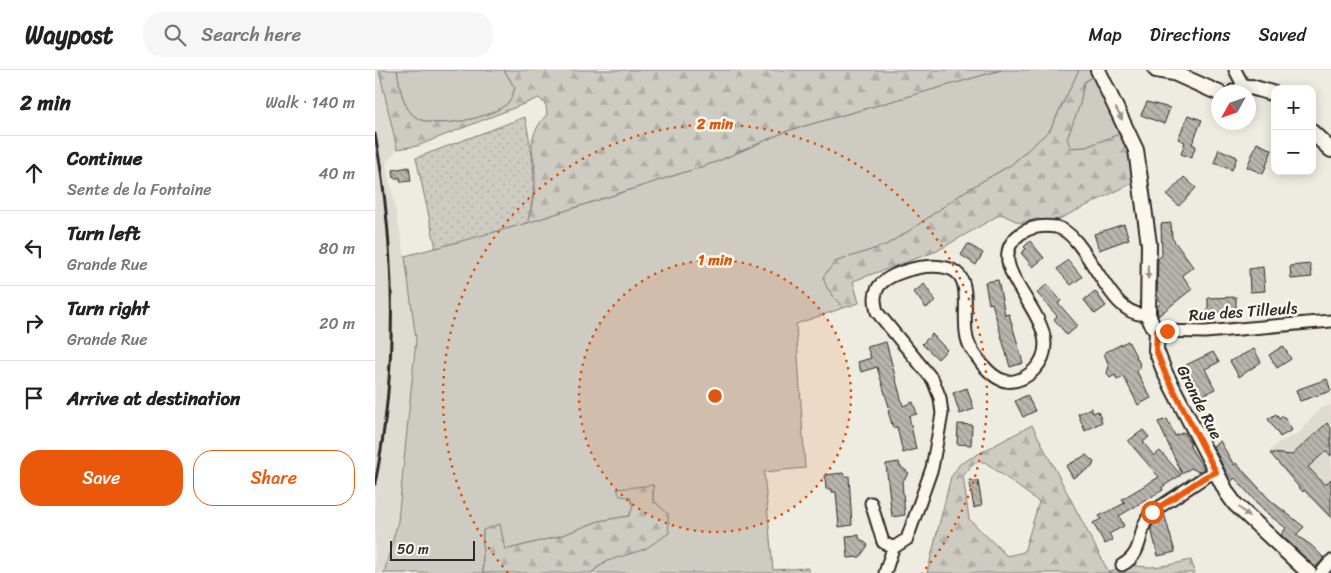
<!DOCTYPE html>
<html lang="en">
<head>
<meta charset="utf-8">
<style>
  body { margin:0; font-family:Sriracha,sans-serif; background:#f6f6f6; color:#222 }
  .controls { position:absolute; right:15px; top:15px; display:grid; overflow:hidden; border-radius:10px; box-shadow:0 2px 12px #0003 }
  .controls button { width:45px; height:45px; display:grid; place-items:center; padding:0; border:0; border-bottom:1px solid #e0e0e0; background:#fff; color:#222; font:25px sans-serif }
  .compass { position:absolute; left:836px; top:15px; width:45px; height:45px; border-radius:50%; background:#fff; box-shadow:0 2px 12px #0003; rotate:230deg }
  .scale { position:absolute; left:15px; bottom:12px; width:85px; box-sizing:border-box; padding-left:5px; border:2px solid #2b2b2b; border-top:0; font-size:14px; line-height:18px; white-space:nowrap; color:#2b2b2b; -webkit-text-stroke:4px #fbf7ec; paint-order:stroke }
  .stop { position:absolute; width:15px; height:15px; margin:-11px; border:4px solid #ea580c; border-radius:50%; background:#fff }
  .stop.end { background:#ea580c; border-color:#fff; box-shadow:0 1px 5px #0008 }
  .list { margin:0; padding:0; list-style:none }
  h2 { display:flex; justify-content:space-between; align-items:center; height:65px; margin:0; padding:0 20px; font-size:21px }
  h2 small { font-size:16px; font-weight:400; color:#767676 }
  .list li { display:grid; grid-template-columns:32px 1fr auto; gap:15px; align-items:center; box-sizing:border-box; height:75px; padding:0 20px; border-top:1px solid #e0e0e0 }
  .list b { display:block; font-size:19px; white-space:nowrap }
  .list p { margin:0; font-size:16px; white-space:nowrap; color:#767676 }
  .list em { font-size:16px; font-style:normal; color:#767676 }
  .actions { display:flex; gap:10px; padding:15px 20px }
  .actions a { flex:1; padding:11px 0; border:1px solid #ea580c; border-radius:20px; text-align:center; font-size:18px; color:#ea580c }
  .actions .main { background:#ea580c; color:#fff }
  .icon { flex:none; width:28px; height:28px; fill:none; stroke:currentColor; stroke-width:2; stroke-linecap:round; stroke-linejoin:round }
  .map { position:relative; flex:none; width:956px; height:503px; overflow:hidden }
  header { display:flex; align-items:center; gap:30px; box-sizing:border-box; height:70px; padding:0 25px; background:#fff; border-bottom:1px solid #e0e0e0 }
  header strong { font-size:24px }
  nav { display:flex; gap:28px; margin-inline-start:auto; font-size:18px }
  .search { width:350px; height:45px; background:#f6f6f6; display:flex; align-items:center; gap:12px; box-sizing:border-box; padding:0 18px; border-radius:20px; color:#767676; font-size:19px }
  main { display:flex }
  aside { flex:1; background:#fff }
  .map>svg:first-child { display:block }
</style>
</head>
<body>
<header>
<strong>Waypost</strong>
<div class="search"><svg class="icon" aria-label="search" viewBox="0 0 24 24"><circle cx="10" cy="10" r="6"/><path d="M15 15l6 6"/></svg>Search here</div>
<nav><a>Map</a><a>Directions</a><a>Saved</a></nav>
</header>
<main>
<aside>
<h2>2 min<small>Walk · 140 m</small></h2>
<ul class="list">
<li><svg class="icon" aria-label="ahead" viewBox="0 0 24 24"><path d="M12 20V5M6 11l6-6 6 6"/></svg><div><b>Continue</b><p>Sente de la Fontaine</p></div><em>40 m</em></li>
<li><svg class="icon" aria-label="left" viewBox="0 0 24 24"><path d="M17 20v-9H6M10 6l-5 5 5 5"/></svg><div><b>Turn left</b><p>Grande Rue</p></div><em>80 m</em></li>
<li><svg class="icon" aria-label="right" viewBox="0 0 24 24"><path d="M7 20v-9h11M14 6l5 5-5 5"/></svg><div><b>Turn right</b><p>Grande Rue</p></div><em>20 m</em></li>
<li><svg class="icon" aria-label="arrive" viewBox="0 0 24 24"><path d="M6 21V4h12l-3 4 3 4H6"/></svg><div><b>Arrive at destination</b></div></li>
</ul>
<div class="actions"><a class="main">Save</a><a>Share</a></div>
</aside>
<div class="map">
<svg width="956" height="503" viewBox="0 0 956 503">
  <defs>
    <pattern id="forest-firs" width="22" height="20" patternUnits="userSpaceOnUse" patternTransform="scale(1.25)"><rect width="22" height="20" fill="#cecbc2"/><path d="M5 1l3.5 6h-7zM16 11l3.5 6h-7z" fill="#b1aea7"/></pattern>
    <pattern id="garden-dots" width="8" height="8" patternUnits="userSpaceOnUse" patternTransform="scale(1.25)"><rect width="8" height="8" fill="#cecbc2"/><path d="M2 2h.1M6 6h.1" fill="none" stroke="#b1aea7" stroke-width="1.8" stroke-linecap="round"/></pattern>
    <pattern id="building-back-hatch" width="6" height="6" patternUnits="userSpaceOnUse" patternTransform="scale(1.25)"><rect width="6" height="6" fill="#b8b5ae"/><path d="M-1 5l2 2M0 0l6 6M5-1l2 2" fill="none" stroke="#96938e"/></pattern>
  </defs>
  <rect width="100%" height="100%" fill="#eeebe0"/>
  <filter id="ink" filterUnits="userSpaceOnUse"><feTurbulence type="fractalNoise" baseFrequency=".02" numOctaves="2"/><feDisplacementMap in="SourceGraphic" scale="10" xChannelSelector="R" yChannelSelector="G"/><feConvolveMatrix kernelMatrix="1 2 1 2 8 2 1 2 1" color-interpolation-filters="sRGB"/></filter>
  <g filter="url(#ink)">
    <path fill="#dedbd1" d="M0,0H4L22,79L11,94L30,186L41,270L23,451L9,503H0Z
      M956,335V448L900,390L895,381L903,373L924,363L946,338Z"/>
    <path fill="#cecbc2" stroke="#7c7b76" d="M22,0H129L140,18C138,22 137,29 134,32C119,48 61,60 42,48C27,39 25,16 22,0Z
      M626,0H704L675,60L636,95L592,120L537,159L511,175L460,192L452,218L468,238L421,254L430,398L389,402L398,500L433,498V503H216L293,444L278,430V415L255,426L258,437L255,446L224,451L185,466L130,480L108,460V503H9L23,451L41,270L30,186L152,153L341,92L412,61Z
      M719,6L747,63L711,77L695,78L691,69L705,34L709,11Z"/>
    <path fill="url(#forest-firs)" stroke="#7c7b76" fill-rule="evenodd" d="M4,0H22C25,16 27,39 42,48C61,60 119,48 134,32C137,29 138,22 140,18L129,0H626L412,61L341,92L152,153C156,139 160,126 160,111C161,78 147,74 172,44L171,35L164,28L42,76L22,79Z
      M704,0H716L719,6L709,12L705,34L692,69L696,78L711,77L747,63L752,73L760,112L680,151L661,149L645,153L626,144L562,181L478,211L484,233L468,238L452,218L448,207L460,192L511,175L537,159L592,120L636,95L675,60Z
      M657,355L734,503L751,493C773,501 794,495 816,490L820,503H552L576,407L585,394ZM610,392L664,432L649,482L632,486L594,449L588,406L599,393Z
      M278,415V430L293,444L294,463L270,479L229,492L216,503H108V460L125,454L130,480L185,466L224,451L254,446L258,437L255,427L245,426L242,419Z"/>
    <path fill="url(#garden-dots)" stroke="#7c7b76" d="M150,47C158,88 164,112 152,153L61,178L41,88Z"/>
    <path fill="url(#building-back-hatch)" stroke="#2b2b2b" d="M772,32L795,38L789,54L766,45Z
      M813,45L827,50L817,74L821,76L816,88L806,84L810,72L803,69Z
      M882,73L897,80L888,104L872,97Z
      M844,79L862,87L857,100L839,93Z
      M34,97L36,111L26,112L25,108H19L18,100Z
      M809,107L821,118L804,136L792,125Z
      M796,153L797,168L818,197L807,205L817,219L783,246L782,236L786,233L782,225L783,189L787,185L786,154Z
      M749,154L754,169L724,180L719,164Z
      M655,171L669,188L658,197L646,183L651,179L649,177Z
      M593,174L608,183L601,195L586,185Z
      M693,190L707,207L696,215L682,199Z
      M935,194L937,207L916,209L915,196Z
      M888,197L890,221L875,222L874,199Z
      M623,210L630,245L634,244L648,293L635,297L617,233L614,234L610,212Z
      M549,214L561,231L551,238L539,222Z
      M672,214L686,231L683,233L703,256L692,265L679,249L682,246L662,223Z
      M720,221L731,236L720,244L709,230Z
      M861,227V242H833V228Z
      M557,264L572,280L563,289L547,274Z
      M753,271L764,292L765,298L761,300L776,328L763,335L749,307L742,310L740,305L735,308L732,303L734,296L729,283Z
      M511,272L528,336L538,332L542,344L534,346L541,379L528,383L522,357L518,358L513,341L515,340L502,297L486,302L483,292L496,288L492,277Z
      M908,276L916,289L902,298L894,285Z
      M879,279L886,292L864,307L855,291Z
      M838,282L844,292L830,299L840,319L826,326L811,295Z
      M952,309L956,321L925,331L921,320Z
      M592,318L599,339L585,344L578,323Z
      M652,325L660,341L648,347L640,331Z
      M716,338L718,343L723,341L727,352L710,361L703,344Z
      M901,344L904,349L908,346L917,360L905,367L893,349Z
      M792,349L800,366L809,362L816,374L814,375L829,399L824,402L816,398L807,404L783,352Z
      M952,353L956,358V386L951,381L933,397L950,415L956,409V448L929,420L928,422L895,383L917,385Z
      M583,354L597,355L596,375L582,374Z
      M768,360L774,367L768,372L779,386L785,381L806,405L787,417L788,420L744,446L749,456L734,464L738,470L730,474L718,453L726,449L724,446L750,433L747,429L784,407L753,371Z
      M845,371L859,395L861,393L895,430L929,457L921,465L936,475L949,488L942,496H939L906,465L911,458L889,441L860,408L856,412L838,376Z
      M711,385L719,392L717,397L698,408L691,396Z
      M524,392L525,396L534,403L527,412L530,445L517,447L511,394Z
      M468,403L469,406H474L477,455L464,457L461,422H457V419H451L450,405Z
      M594,410L603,411L607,435L599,438Z
      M789,443L800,482L783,486L776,458L782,448Z
      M484,465V468L493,475L485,487L473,488L471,466Z"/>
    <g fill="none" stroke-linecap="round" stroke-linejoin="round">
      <defs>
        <path id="minor" d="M860,0L869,17
          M782,261L830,262L956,251
          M496,433L508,472L518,478L510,503
          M518,478L532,469L557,398L567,344L565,328L558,310L502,242C500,232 498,225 504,216C516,200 569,187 584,205C596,219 586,253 593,272C596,280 602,287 607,294C613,301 622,310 631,311C641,313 652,307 659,300C703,255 598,200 645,164C656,156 668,155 681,157C714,164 734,252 773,244
          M747,495C771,482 761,459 777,442L830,407L841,402
          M946,503L956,491"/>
        <path id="tertiary" d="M723,0L761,80L774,174L773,244L777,255L782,261L781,280L790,303L852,423L860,434L934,503
          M781,0L799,3L844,23
          M859,22L876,17L900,24
          M937,62L956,80"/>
      </defs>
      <use href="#minor" stroke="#2b2b2b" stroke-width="15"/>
      <use href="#tertiary" stroke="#2b2b2b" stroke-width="18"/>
      <use href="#minor" stroke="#fbf7ec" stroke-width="11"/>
      <use href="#tertiary" stroke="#fbf7ec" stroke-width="14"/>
      <path stroke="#2b2b2b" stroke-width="3" d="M0,64C21,181 23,297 0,414"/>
    </g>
    <defs><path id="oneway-solid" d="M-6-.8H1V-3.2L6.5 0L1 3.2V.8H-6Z" transform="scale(1.25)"/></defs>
    <g fill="#93918c">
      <use href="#oneway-solid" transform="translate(744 44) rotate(61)"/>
      <use href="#oneway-solid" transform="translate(773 202) rotate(90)"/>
      <use href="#oneway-solid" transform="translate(869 442) rotate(43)"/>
    </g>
  </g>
  <g fill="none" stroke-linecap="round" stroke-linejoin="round" filter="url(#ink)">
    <path stroke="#ea580c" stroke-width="6" d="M777,442L830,407L841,402L790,303L781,280L782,261H792"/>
  </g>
  <circle cx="340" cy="326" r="136" fill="#df570e" fill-opacity=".12"/>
  <g fill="none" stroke="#df570e" stroke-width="2.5" stroke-dasharray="2.5 5">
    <circle cx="340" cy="326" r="136"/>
    <path d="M133 503A272 272 0 1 1 547 503"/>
  </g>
  <g text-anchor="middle" stroke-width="5" stroke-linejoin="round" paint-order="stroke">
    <g font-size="16" fill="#2b2b2b" stroke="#fbf7ec">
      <text transform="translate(868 241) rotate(-4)" y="6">Rue des Tilleuls</text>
      <text transform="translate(825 332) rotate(63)" y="6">Grande Rue</text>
    </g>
  </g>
  <circle cx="340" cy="326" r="8" fill="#df570e" stroke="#fbf7ec" stroke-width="2.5"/>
  <g font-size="15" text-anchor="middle" font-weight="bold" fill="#df570e" stroke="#fbf7ec" stroke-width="5" stroke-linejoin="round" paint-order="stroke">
    <text x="340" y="59">2 min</text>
    <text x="340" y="195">1 min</text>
  </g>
</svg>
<div class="controls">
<button>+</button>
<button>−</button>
</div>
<svg class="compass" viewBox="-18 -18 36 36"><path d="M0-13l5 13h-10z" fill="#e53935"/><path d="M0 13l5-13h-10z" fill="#767676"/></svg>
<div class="scale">50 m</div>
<div class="stop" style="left:777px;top:442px"></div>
<div class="stop end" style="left:792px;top:261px"></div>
</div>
</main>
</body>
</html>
